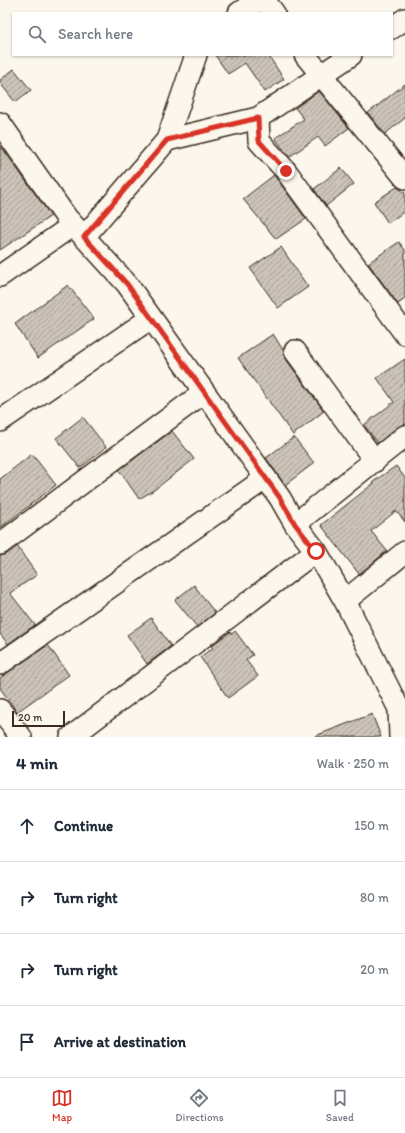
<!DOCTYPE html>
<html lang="en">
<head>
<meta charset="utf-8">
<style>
  body { margin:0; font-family:Itim,sans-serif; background:#f6f6f7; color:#1f2937 }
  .scale { position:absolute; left:12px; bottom:10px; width:53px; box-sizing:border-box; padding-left:4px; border:2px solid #3b2a1e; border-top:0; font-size:11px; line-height:14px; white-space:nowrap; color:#3b2a1e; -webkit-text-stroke:3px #fbf7ec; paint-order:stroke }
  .stop { position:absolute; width:12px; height:12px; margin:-9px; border:3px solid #d93025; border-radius:50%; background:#fff }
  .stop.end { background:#d93025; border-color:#fff; box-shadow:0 1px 4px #0008 }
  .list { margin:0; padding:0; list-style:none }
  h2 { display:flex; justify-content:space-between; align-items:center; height:52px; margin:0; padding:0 16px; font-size:17px }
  h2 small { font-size:13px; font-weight:400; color:#747a83 }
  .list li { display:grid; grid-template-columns:26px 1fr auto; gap:12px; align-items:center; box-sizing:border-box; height:72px; padding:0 16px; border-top:1px solid #e0e1e3 }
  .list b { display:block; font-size:15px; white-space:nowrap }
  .list em { font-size:13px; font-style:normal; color:#747a83 }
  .icon { flex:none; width:22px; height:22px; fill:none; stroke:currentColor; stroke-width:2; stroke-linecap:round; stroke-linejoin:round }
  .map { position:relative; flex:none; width:405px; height:737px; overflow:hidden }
  .search { position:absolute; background:#fff; box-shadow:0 1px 3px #0004; left:12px; right:12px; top:12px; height:44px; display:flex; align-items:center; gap:10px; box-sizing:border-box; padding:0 14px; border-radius:0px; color:#747a83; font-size:15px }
  .sheet { height:340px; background:#fff }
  nav { display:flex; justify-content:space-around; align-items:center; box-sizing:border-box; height:56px; border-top:1px solid #e0e1e3; background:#fff; font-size:11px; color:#747a83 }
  nav a { display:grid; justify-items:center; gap:2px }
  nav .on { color:#d93025 }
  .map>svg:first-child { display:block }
</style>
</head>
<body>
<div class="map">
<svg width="405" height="737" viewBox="0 0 405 737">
  <defs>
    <pattern id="building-hatch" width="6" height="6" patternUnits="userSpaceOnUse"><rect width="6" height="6" fill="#ccc4b9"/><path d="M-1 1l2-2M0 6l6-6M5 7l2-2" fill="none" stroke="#a79f96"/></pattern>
  </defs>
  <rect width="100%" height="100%" fill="#fbf7ec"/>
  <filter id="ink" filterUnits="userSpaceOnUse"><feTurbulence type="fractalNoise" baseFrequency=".025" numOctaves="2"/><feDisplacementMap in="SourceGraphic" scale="8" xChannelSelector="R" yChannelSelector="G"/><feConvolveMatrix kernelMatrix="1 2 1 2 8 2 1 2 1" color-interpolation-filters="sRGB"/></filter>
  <g filter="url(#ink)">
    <path fill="url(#building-hatch)" stroke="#3b2a1e" d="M215,55H268L284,79L265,92L245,63L228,74Z
      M14,69L31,90L15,102L0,83V80Z
      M405,84V118L385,134L368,113Z
      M319,91L349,128L325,146L318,137L289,157L275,138L304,119L295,108Z
      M0,145L51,216L0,250Z
      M341,168L354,184L326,206L314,189Z
      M274,175L306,219L276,239L243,199Z
      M397,187L405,193V211L388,223L374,202Z
      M399,242L405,250V299L398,304L368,263Z
      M281,247L308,287L278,308L250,268Z
      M68,285L94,319L38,358L15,324Z
      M273,334L283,350L285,358L324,411L293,435L238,358Z
      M405,359V424L398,427L378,443L364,425L394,402L377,378Z
      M83,417L106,447L80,468L56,438Z
      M172,431L194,459L154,490L139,499L119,470Z
      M294,437L314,463L285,485L266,458Z
      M32,454L56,485L0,528V479Z
      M396,466L405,478V522L396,511L371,531L387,551L359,574L321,525L374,483L373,482Z
      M17,546L37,575L10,593L35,625L8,644L0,634V556L7,554Z
      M194,585L215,613L197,627L175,600Z
      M151,618L171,646L147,664L127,635Z
      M235,631L253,655L246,660L258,676L228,698L200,657L213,648L211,646L230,632L232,634Z
      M48,645L69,675L17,712L0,688V678Z
      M372,714L381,737H316L315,736Z"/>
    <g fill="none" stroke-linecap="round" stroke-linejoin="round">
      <defs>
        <path id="minor" d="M264,0L274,13
          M239,13L258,0
          M392,28L405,19
          M305,55L405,178
          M258,118L259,141L286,171L405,334
          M0,123L66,217L127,284L280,498L295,524L316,551L345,601L399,709L400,737
          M167,140L258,118L351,55
          M84,237L167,140L196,55
          M0,276L73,225
          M295,351L375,461
          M0,421L151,318
          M295,524L405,436
          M0,544L203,393
          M345,601L405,552
          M0,664L266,478
          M0,710L21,737
          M71,737L316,551"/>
      </defs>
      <use href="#minor" stroke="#3b2a1e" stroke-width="24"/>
      <use href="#minor" stroke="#fbf7ec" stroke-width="21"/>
    </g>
  </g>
  <g fill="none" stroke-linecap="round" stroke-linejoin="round" filter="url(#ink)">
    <path stroke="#d93025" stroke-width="5" d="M286,171L259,141L258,118L167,140L84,237L127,284L280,498L295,524L316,551"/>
  </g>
</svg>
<div class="scale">20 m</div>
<div class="stop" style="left:316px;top:551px"></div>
<div class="stop end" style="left:286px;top:171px"></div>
<div class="search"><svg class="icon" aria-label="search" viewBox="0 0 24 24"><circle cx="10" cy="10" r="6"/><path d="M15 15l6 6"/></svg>Search here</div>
</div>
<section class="sheet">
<h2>4 min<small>Walk · 250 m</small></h2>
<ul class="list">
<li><svg class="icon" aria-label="ahead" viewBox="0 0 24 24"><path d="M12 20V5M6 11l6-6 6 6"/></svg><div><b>Continue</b></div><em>150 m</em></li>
<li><svg class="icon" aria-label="right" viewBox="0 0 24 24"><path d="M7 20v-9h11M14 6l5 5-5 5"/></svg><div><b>Turn right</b></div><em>80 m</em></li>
<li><svg class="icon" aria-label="right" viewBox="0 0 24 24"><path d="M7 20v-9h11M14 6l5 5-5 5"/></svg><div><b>Turn right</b></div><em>20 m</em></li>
<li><svg class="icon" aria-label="arrive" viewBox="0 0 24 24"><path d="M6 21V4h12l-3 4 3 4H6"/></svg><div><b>Arrive at destination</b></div></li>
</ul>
</section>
<nav>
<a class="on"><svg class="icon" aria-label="map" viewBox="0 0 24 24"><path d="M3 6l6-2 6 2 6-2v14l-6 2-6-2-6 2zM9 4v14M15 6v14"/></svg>Map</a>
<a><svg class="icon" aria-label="directions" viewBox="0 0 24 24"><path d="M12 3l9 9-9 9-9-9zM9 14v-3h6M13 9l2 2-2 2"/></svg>Directions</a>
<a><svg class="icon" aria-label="saved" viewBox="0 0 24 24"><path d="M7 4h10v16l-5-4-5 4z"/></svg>Saved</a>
</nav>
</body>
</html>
